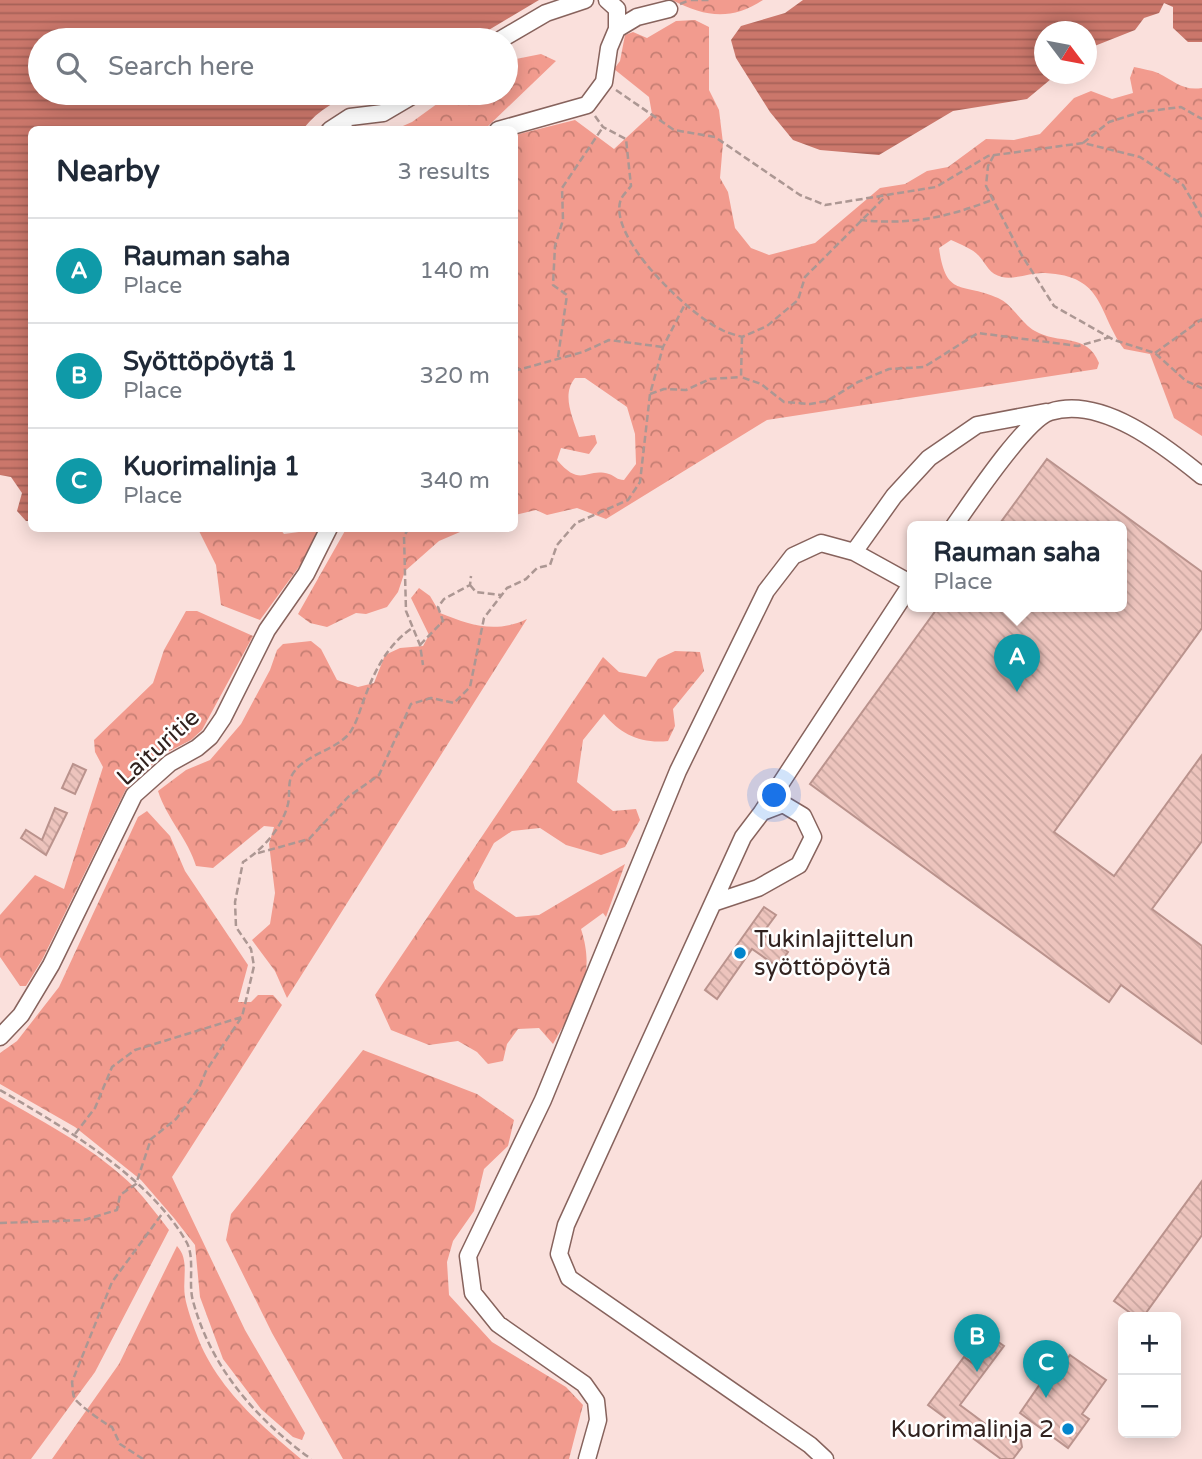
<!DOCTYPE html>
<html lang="en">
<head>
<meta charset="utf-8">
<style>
  body { margin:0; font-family:"Varela Round",sans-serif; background:#f6f6f7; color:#1f2937 }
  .controls { position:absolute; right:21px; bottom:21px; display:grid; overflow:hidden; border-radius:10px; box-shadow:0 4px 18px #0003 }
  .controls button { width:63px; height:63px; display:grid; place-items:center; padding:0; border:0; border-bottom:2px solid #e0e1e3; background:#fff; color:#1f2937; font:35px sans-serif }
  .compass { position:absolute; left:1034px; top:21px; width:63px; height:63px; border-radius:50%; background:#fff; box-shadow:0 4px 18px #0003; rotate:122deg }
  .you { position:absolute; left:775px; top:796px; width:24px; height:24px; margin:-18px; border:5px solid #fff; border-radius:50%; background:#1a73e8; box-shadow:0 0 0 10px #1a73e833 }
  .badge { display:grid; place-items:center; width:46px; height:46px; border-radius:50%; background:#0285cc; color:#fff; font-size:23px; font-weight:700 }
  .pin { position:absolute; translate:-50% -58px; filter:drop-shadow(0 2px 4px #0008) }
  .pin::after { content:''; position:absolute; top:37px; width:24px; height:21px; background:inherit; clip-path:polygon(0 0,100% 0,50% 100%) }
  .popup { position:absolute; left:907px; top:521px; width:220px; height:91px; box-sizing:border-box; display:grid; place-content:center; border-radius:10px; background:#fff; filter:drop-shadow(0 2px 5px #0005); font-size:23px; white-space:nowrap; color:#747a83 }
  .popup b { font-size:26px; color:#1f2937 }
  .popup::after { content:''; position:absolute; left:50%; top:100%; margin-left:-14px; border:14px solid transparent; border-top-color:#fff }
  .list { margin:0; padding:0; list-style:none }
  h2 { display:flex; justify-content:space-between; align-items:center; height:91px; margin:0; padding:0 28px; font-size:30px }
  h2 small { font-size:23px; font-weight:400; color:#747a83 }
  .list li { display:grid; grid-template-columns:46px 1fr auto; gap:21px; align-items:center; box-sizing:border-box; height:105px; padding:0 28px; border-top:2px solid #e0e1e3 }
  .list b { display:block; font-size:26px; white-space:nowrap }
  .list p { margin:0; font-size:23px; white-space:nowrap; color:#747a83 }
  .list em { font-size:23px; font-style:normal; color:#747a83 }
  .icon { flex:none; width:38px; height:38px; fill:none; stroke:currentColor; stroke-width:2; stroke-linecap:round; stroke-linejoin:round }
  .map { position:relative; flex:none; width:1202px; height:1459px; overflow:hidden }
  .search { position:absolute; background:#fff; box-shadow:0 4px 18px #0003; left:28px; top:28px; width:490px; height:77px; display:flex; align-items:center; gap:18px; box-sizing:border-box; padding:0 24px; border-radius:38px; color:#747a83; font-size:26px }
  .panel { position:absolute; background:#fff; box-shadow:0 4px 18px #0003; left:28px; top:126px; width:490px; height:406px; border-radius:10px }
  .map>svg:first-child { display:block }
</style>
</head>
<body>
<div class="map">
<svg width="1202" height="1459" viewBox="0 0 1202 1459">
  <defs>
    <pattern id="forest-crowns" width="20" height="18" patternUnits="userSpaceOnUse" patternTransform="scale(1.75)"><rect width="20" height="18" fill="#f29b8e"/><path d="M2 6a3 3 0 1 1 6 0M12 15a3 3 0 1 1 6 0" fill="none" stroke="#c57e73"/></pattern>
    <pattern id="water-rules" width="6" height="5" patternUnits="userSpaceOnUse" patternTransform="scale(1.75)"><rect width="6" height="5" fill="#cb776b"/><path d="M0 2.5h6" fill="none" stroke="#a56157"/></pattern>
    <pattern id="building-back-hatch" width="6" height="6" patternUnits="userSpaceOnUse" patternTransform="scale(1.75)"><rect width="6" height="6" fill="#edc4bd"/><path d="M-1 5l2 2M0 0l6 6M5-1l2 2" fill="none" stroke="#cca8a2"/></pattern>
  </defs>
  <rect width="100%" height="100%" fill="#fae0dc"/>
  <path fill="url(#forest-crowns)" fill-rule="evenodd" d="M672,0H763C730,21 706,17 672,0Z
    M695,20L709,27V90L719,110L723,143L720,178L728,192L735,228L751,248L769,255L815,243L880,188L905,184L927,171L948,167L986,139L1014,140L1040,134L1074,98L1091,91L1112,99L1133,93L1130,78L1134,67C1142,69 1151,70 1158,73C1175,81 1182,91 1202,88V436L1174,418L1150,354L1124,349C1097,312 1105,276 1045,273C1031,272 1015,280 1002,277C989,274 987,265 979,256C973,249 960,244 951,240L939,248C946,299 963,282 998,298C1012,304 1021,323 1035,331C1058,345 1087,332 1099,363L1097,369L767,420L606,519L577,508L547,515L536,510L515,515V135L575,120L614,149L652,114L649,97L614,69L620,61L625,35L633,32L647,38L676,21ZM575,378H585L627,407L635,434L636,464L624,480C617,480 615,476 609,474C585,467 582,489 557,460L561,448L589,454L597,443L595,435L579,437C573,418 561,395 575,378Z
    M541,54L556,61L485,129H396L412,122L452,93H506V68L516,59Z
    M198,529H280L284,534L321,529L315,545L260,620L221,605L216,565Z
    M346,529V528L467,529L439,541L405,571L398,592L387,607L366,614L356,613L327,627L310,623L298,614Z
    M419,588L430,596L440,613C470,625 495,634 527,619L287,998L275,971L252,940L270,924L275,893L269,844L274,827L264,826L213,868L196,866C188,839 167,819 158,791L186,770L210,760L241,724L270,670L277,650L283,644L311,641L321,649L337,680L358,687L374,683L385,655L400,648L423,646L429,635L411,598Z
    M186,611H197L253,636L202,730L191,740L164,754L126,789L42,960L26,986H20L0,957V915L35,875L64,889L103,767L95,752L94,740L153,683L164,650Z
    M675,651L700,652L704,671L673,709L675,726L668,741C641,744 620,734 604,714L583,740L577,782L613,811L636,809L640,820L625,847L601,855L566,845L540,828L512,831L494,843L473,882L475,889L516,917L539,915L625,864L606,917L603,913L581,929C597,979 576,1002 553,1044L539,1028L518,1029L507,1044L503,1061L488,1064L477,1052L458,1041L429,1045L391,1030L375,995L603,657L619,672L646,677L658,659Z
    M147,811L170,836L185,871L248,965L238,1002H251L258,995H273L282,1005L172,1177L245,1330L305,1433L302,1440L293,1437L261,1409L223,1359L200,1297L195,1245L174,1218L141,1180L75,1127L0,1084V1053L17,1041L59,987L138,817Z
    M363,1050L477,1094L514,1120L508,1146L484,1169L474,1211L453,1241L447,1262L449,1295L492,1342L566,1387L583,1405L569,1459H343L272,1333L226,1240L231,1214Z
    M0,1097C47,1124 96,1149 135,1188C147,1201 158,1216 169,1230L95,1372L31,1459H0Z
    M177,1246C190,1260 182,1279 185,1297C187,1308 192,1322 196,1333C215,1386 259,1424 301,1459H52L119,1364Z"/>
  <path fill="url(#water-rules)" d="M0,0H539L472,40H40V93H365C339,97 319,109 303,129L32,130V521H26L17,511L22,493L11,477L0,475Z
    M803,0H1202V42H1188L1173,28V7L1164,3L1159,13L1144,18L1135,30L1087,49L1086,32H1044V74H1057L1027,99L953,111L879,155L820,150L793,140L770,112L736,58L731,40L741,26L785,13Z"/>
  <path fill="url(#building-back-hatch)" stroke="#ba938d" stroke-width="2" d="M1047,459L1202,572V628L1054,832L1114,876L1202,755V841L1152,909L1202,946V1044L1121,985L1109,1002L810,784L939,606H1122V526H998Z
    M73,764L86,770L75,794L62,788Z
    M55,808L67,813L46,855L21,838L26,830L42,840Z
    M764,907L776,915L762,934L788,952L778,967L752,949L717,999L705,990Z
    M1202,1181V1235L1143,1317H1136L1114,1301Z
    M994,1339L1004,1346L960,1405L1003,1437L1020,1435L1022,1447L1013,1459H1001L928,1405L964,1357L975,1365Z
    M1070,1355L1106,1380L1082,1414L1089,1419L1068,1448L1020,1413L1040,1384L1046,1388Z"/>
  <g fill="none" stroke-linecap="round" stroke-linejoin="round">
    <defs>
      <path id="minor" d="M617,29L637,17L669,9
        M500,40L546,13L585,0
        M330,130L350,117L383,113L417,93
        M498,130L587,105L604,82L609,48L617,29V9L607,0
        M954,526C971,502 1025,420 1050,412C1101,395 1165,446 1202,476
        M854,552L894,496L929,458L977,425L1046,412
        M762,812L912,583
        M713,903L758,888L799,865L813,837L803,816L783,804L762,812L743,837L566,1225L559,1254L569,1278L810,1445L825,1459
        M0,1037L21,1015L51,965L134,795L170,763L197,748L210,737L223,718L267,630L306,574L329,528
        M587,1459L598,1420L596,1401L584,1384L498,1324L473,1293L468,1256L543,1100L678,771L766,591L793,556L821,543L854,552L912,584"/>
    </defs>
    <use href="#minor" stroke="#87635d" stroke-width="19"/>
    <path stroke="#ac9793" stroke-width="2.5" stroke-dasharray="7 3.5" stroke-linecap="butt" d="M691,0H709
      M680,4L690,0
      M616,90L674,130L715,137L800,195L825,205L936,187L988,156L1083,143L1140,157L1183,185L1202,217
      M595,116L603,127L626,139L631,186C628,190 623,195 621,199C606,237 691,316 722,330C728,333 736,335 742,337L767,326L798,300L805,277L884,198
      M1083,143L1109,122L1141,112L1181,107L1202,119
      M994,155L988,166L986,186L1021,254L1054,306L1114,340L1155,353L1186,381L1202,388
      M860,220C911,225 945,218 992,200
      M742,337L741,377L761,384L784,402L810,404L827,401L858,382L889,369L924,367L978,333L1078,346L1110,337
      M1155,353L1202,319
      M558,357L567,295L553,285L555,246L563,220L562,188L603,127
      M514,371L583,352L609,340L663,347
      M650,394L664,389L686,390L710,379L741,377
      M409,528L404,536L406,611L420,645L423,665
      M470,585L476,592L501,595
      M420,645L443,621L438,607L444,599L470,585L471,576
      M258,853L309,839L348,797L379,775L411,704L431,698L454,703L470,687L484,618L507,588L526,579L537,568L550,565L557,545L576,523L628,500L640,482L650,394L663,347L685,304
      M0,1090C63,1127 150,1177 187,1243C195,1259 188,1284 193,1301C211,1368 256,1419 311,1459
      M75,1134L95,1108L112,1067L135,1050L242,1017L254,966L251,949L236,927L235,902L243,862C263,849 282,828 288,804C290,795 288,785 291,777C301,756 331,752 347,736C355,728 359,713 363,702C374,672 386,646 412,628
      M0,1223L84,1220L117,1210L120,1195L136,1184L151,1139L176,1119L199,1088L206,1071L241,1018
      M143,1459L120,1444L112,1427C106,1425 78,1404 75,1399C72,1394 73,1388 72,1382L112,1282L162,1214"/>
    <use href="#minor" stroke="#fff" stroke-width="16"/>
  </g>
  <g fill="#0285cc" stroke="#fff" stroke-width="2.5">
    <circle cx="740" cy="953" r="7"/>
    <circle cx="1068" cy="1429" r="7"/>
  </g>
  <g text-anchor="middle" stroke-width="5" stroke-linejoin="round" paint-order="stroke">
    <g font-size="24" fill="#31221f" stroke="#fff">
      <text transform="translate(158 747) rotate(-42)" y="8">Laituritie</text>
    </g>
    <g font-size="24" fill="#31221f" stroke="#fff" text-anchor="start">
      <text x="754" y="947">Tukinlajittelun<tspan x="754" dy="28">syöttöpöytä</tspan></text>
      <text x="1054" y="1437" text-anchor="end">Kuorimalinja 2</text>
    </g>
  </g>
</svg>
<div class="controls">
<button>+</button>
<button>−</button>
</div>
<svg class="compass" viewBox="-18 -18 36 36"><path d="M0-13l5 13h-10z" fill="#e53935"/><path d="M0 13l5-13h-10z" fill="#747a83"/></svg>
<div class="you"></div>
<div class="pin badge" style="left:1017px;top:692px;background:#0f9aa8">A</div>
<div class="popup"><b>Rauman saha</b>Place</div>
<div class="pin badge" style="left:977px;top:1372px;background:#0f9aa8">B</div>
<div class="pin badge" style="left:1046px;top:1398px;background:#0f9aa8">C</div>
<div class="search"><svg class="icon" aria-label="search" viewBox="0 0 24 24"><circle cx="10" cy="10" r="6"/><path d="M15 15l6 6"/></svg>Search here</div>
<section class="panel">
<h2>Nearby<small>3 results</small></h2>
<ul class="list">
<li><span class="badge" style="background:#0f9aa8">A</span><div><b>Rauman saha</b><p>Place</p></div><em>140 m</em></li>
<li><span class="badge" style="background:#0f9aa8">B</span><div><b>Syöttöpöytä 1</b><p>Place</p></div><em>320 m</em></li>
<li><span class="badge" style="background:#0f9aa8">C</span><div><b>Kuorimalinja 1</b><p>Place</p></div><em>340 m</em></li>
</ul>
</section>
</div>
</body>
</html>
